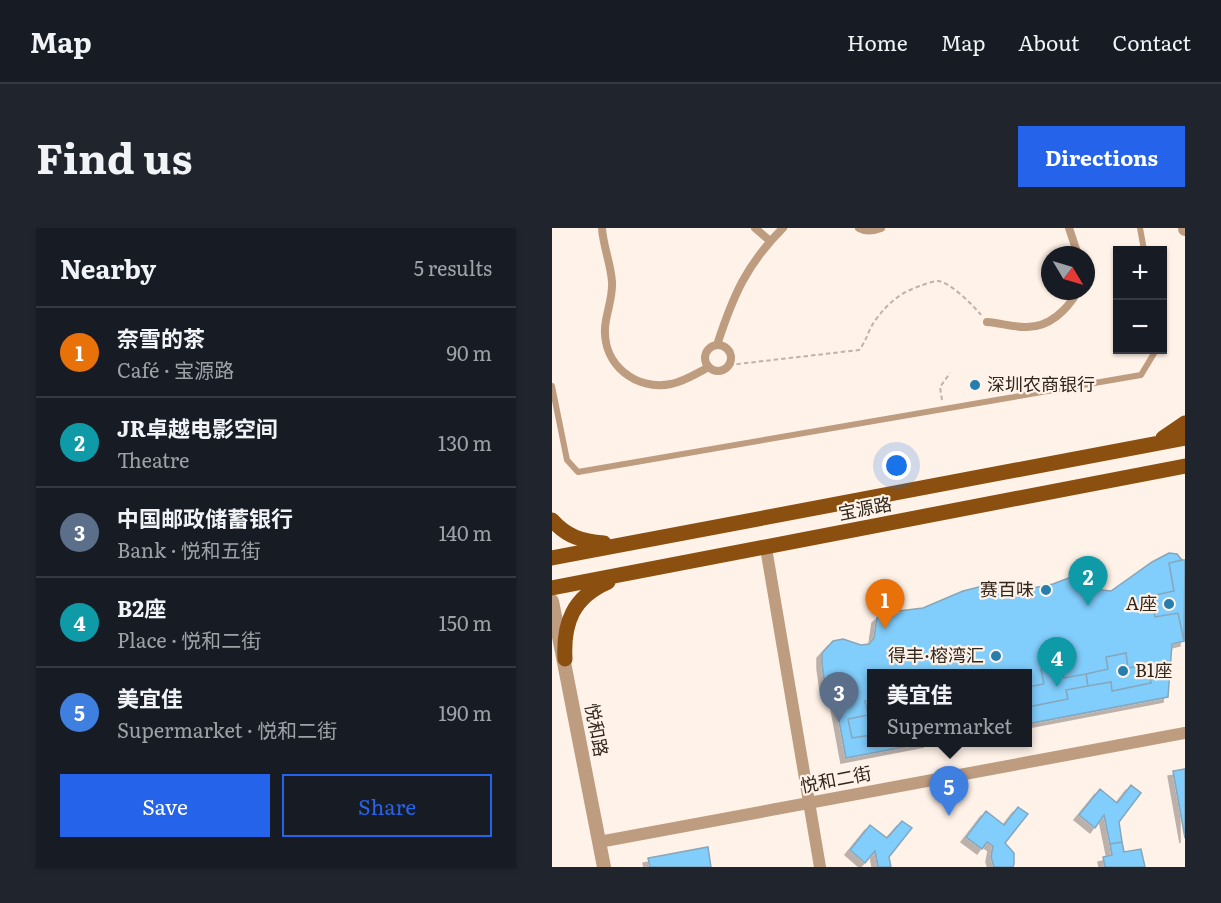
<!DOCTYPE html>
<html lang="en">
<head>
<meta charset="utf-8">
<style>
  body { margin:0; font-family:Literata,"Noto Sans SC",serif; background:#20242c; color:#f1f3f6 }
  .controls { position:absolute; right:18px; top:18px; display:grid; overflow:hidden; border-radius:0px; box-shadow:0 2px 4px #0004 }
  .controls button { width:54px; height:54px; display:grid; place-items:center; padding:0; border:0; border-bottom:2px solid #363941; background:#171b24; color:#f1f3f6; font:30px sans-serif }
  .compass { position:absolute; left:489px; top:18px; width:54px; height:54px; border-radius:50%; background:#171b24; box-shadow:0 2px 4px #0004; rotate:128deg }
  .you { position:absolute; left:345px; top:238px; width:21px; height:21px; margin:-15px; border:4px solid #fff; border-radius:50%; background:#1a73e8; box-shadow:0 0 0 9px #1a73e833 }
  .badge { display:grid; place-items:center; width:39px; height:39px; border-radius:50%; background:#2563eb; color:#fff; font-size:20px; font-weight:700 }
  .pin { position:absolute; translate:-50% -50px; filter:drop-shadow(0 2px 3px #0008) }
  .pin::after { content:''; position:absolute; top:32px; width:21px; height:18px; background:inherit; clip-path:polygon(0 0,100% 0,50% 100%) }
  .popup { position:absolute; left:315px; top:441px; width:165px; height:78px; box-sizing:border-box; display:grid; place-content:center; border-radius:0px; background:#171b24; filter:drop-shadow(0 2px 4px #0005); font-size:20px; white-space:nowrap; color:#9ea1a6 }
  .popup b { font-size:22px; color:#f1f3f6 }
  .popup::after { content:''; position:absolute; left:50%; top:100%; margin-left:-12px; border:12px solid transparent; border-top-color:#171b24 }
  .list { margin:0; padding:0; list-style:none }
  h2 { display:flex; justify-content:space-between; align-items:center; height:78px; margin:0; padding:0 24px; font-size:26px }
  h2 small { font-size:20px; font-weight:400; color:#9ea1a6 }
  .list li { display:grid; grid-template-columns:39px 1fr auto; gap:18px; align-items:center; box-sizing:border-box; height:90px; padding:0 24px; border-top:2px solid #363941 }
  .list b { display:block; font-size:22px; white-space:nowrap }
  .list p { margin:0; font-size:20px; white-space:nowrap; color:#9ea1a6 }
  .list em { font-size:20px; font-style:normal; color:#9ea1a6 }
  .actions { display:flex; gap:12px; padding:18px 24px }
  .actions a { flex:1; padding:14px 0; border:2px solid #2563eb; border-radius:0px; text-align:center; font-size:21px; color:#2563eb }
  .actions .main { background:#2563eb; color:#fff }
  .map { position:relative; flex:none; width:633px; height:639px; overflow:hidden; border-radius:0px }
  header { display:flex; align-items:center; gap:36px; box-sizing:border-box; height:84px; padding:0 30px; background:#171b24; border-bottom:2px solid #363941 }
  header strong { font-size:28px }
  nav { display:flex; gap:33px; margin-inline-start:auto; font-size:21px }
  .intro { display:flex; align-items:center; justify-content:space-between; box-sizing:border-box; height:144px; padding:0 36px }
  h1 { margin:0; font-size:42px }
  .button { padding:15px 27px; border-radius:0px; background:#2563eb; color:#fff; font-size:21px; font-weight:700 }
  main { display:flex; gap:36px; padding:0 36px }
  aside { flex:1; background:#171b24; border-radius:0px; box-shadow:0 2px 4px #0004 }
  .map>svg:first-child { display:block }
</style>
</head>
<body>
<header>
<strong>Map</strong>
<nav><a>Home</a><a>Map</a><a>About</a><a>Contact</a></nav>
</header>
<div class="intro"><h1>Find us</h1><a class="button">Directions</a></div>
<main>
<aside>
<h2>Nearby<small>5 results</small></h2>
<ul class="list">
<li><span class="badge" style="background:#e8710a">1</span><div><b>奈雪的茶</b><p>Café · 宝源路</p></div><em>90 m</em></li>
<li><span class="badge" style="background:#0f9aa8">2</span><div><b>JR卓越电影空间</b><p>Theatre</p></div><em>130 m</em></li>
<li><span class="badge" style="background:#5c6f8a">3</span><div><b>中国邮政储蓄银行</b><p>Bank · 悦和五街</p></div><em>140 m</em></li>
<li><span class="badge" style="background:#0f9aa8">4</span><div><b>B2座</b><p>Place · 悦和二街</p></div><em>150 m</em></li>
<li><span class="badge" style="background:#3f7fe0">5</span><div><b>美宜佳</b><p>Supermarket · 悦和二街</p></div><em>190 m</em></li>
</ul>
<div class="actions"><a class="main">Save</a><a>Share</a></div>
</aside>
<div class="map">
<svg width="633" height="639" viewBox="0 0 633 639">
  <defs>
    <filter id="shadow"><feDropShadow dx="-5" dy="5" stdDeviation="0" flood-color="#0004"/></filter>
  </defs>
  <rect width="100%" height="100%" fill="#fff2e8"/>
  <path fill="#81cdfb" stroke="#85a6bb" stroke-width="1.5" filter="url(#shadow)" d="M617,325L625,326L630,332H633V413L620,416L616,469L475,496V446H319V514H377L294,530L280,455L273,457L270,436V425L281,413L291,411L309,417L317,416L322,410L325,390L331,385L371,380L411,363L431,358L452,357L481,360L501,356L527,346L535,348L550,362L559,363L600,334Z
    M630,332H633L632,413L626,385L603,389L599,368L622,363L617,335Z
    M574,425L576,440L596,436L599,455L560,463L559,454L536,458L534,446L556,441L554,429Z
    M509,438L512,450L534,446L536,458L514,462L516,471L476,479L475,459L492,456L489,441Z
    M319,472V507L300,510L296,491L316,487L313,473Z
    M633,541V610L621,543Z
    M579,557L589,565L567,594L570,614L558,616L552,587L543,600L527,587L548,561L565,575Z
    M466,579L476,586L453,615L462,625V636L461,639H442L439,629L441,618L435,614L430,621L414,609L434,583L452,597Z
    M350,593L360,600L337,629L339,639H326L323,623L313,635L298,622L318,597L335,610Z
    M570,614L572,624L589,621L593,639H553L551,629L560,627L558,616Z
    M156,619L159,639H98L96,630Z"/>
  <g fill="none" stroke-linecap="round" stroke-linejoin="round">
    <path stroke="#bfb3a9" stroke-width="2" stroke-dasharray="4.5 3" stroke-linecap="butt" d="M177,137L307,122C314,114 316,103 322,94C335,76 347,65 368,58C373,56 381,53 386,53C398,54 422,78 429,87
      M390,172L388,159L398,145"/>
    <path stroke="#be9c80" stroke-width="6" d="M588,0L592,22
      M0,158L15,232L26,244L589,147L604,122"/>
    <path stroke="#be9c80" stroke-width="8" d="M50,0C51,18 59,36 60,54C61,70 54,85 53,100C51,137 84,163 119,156C132,154 145,145 157,139
      M203,0L218,13
      M307,0C314,4 321,3 329,0
      M517,0L526,27
      M435,94C448,95 460,99 473,99C497,100 515,82 526,63
      M153 130a13 13 0 1 1 26 0a13 13 0 1 1-26 0Z
      M165,117C181,68 194,37 231,0"/>
    <path stroke="#be9c80" stroke-width="12" d="M214,320L268,639
      M47,614L633,505"/>
    <path stroke="#be9c80" stroke-width="14" d="M633,0V1
      M0,373L52,639"/>
    <path stroke="#8b5010" stroke-width="15" d="M611,210L633,195
      M0,292C15,309 30,313 52,315
      M0,330L633,210
      M0,360L633,238
      M13,431C11,395 21,369 56,354"/>
  </g>
  <g fill="#257ead" stroke="#fff2e8" stroke-width="2">
    <circle cx="423" cy="157" r="6"/>
    <circle cx="494" cy="362" r="6"/>
    <circle cx="617" cy="376" r="6"/>
    <circle cx="444" cy="428" r="6"/>
    <circle cx="571" cy="443" r="6"/>
  </g>
  <g text-anchor="middle" stroke-width="4.5" stroke-linejoin="round" paint-order="stroke">
    <g font-size="18" fill="#32271d" stroke="#fff2e8" text-anchor="end">
      <text x="435" y="163" text-anchor="start">深圳农商银行</text>
      <text x="482" y="368">赛百味</text>
      <text x="605" y="382">A座</text>
      <text x="432" y="434">得丰·榕湾汇</text>
      <text x="583" y="449" text-anchor="start">B1座</text>
    </g>
    <g font-size="18" fill="#32271d" stroke="#fff2e8">
      <text transform="translate(313 281) rotate(-11)" y="6">宝源路</text>
      <text transform="translate(44 502) rotate(79)" y="6">悦和路</text>
      <text transform="translate(284 552) rotate(-11)" y="6">悦和二街</text>
    </g>
  </g>
</svg>
<div class="controls">
<button>+</button>
<button>−</button>
</div>
<svg class="compass" viewBox="-18 -18 36 36"><path d="M0-13l5 13h-10z" fill="#e53935"/><path d="M0 13l5-13h-10z" fill="#9ea1a6"/></svg>
<div class="you"></div>
<div class="pin badge" style="left:333px;top:401px;background:#e8710a">1</div>
<div class="pin badge" style="left:536px;top:378px;background:#0f9aa8">2</div>
<div class="pin badge" style="left:287px;top:494px;background:#5c6f8a">3</div>
<div class="pin badge" style="left:505px;top:459px;background:#0f9aa8">4</div>
<div class="pin badge" style="left:397px;top:588px;background:#3f7fe0">5</div>
<div class="popup"><b>美宜佳</b>Supermarket</div>
</div>
</main>
</body>
</html>
